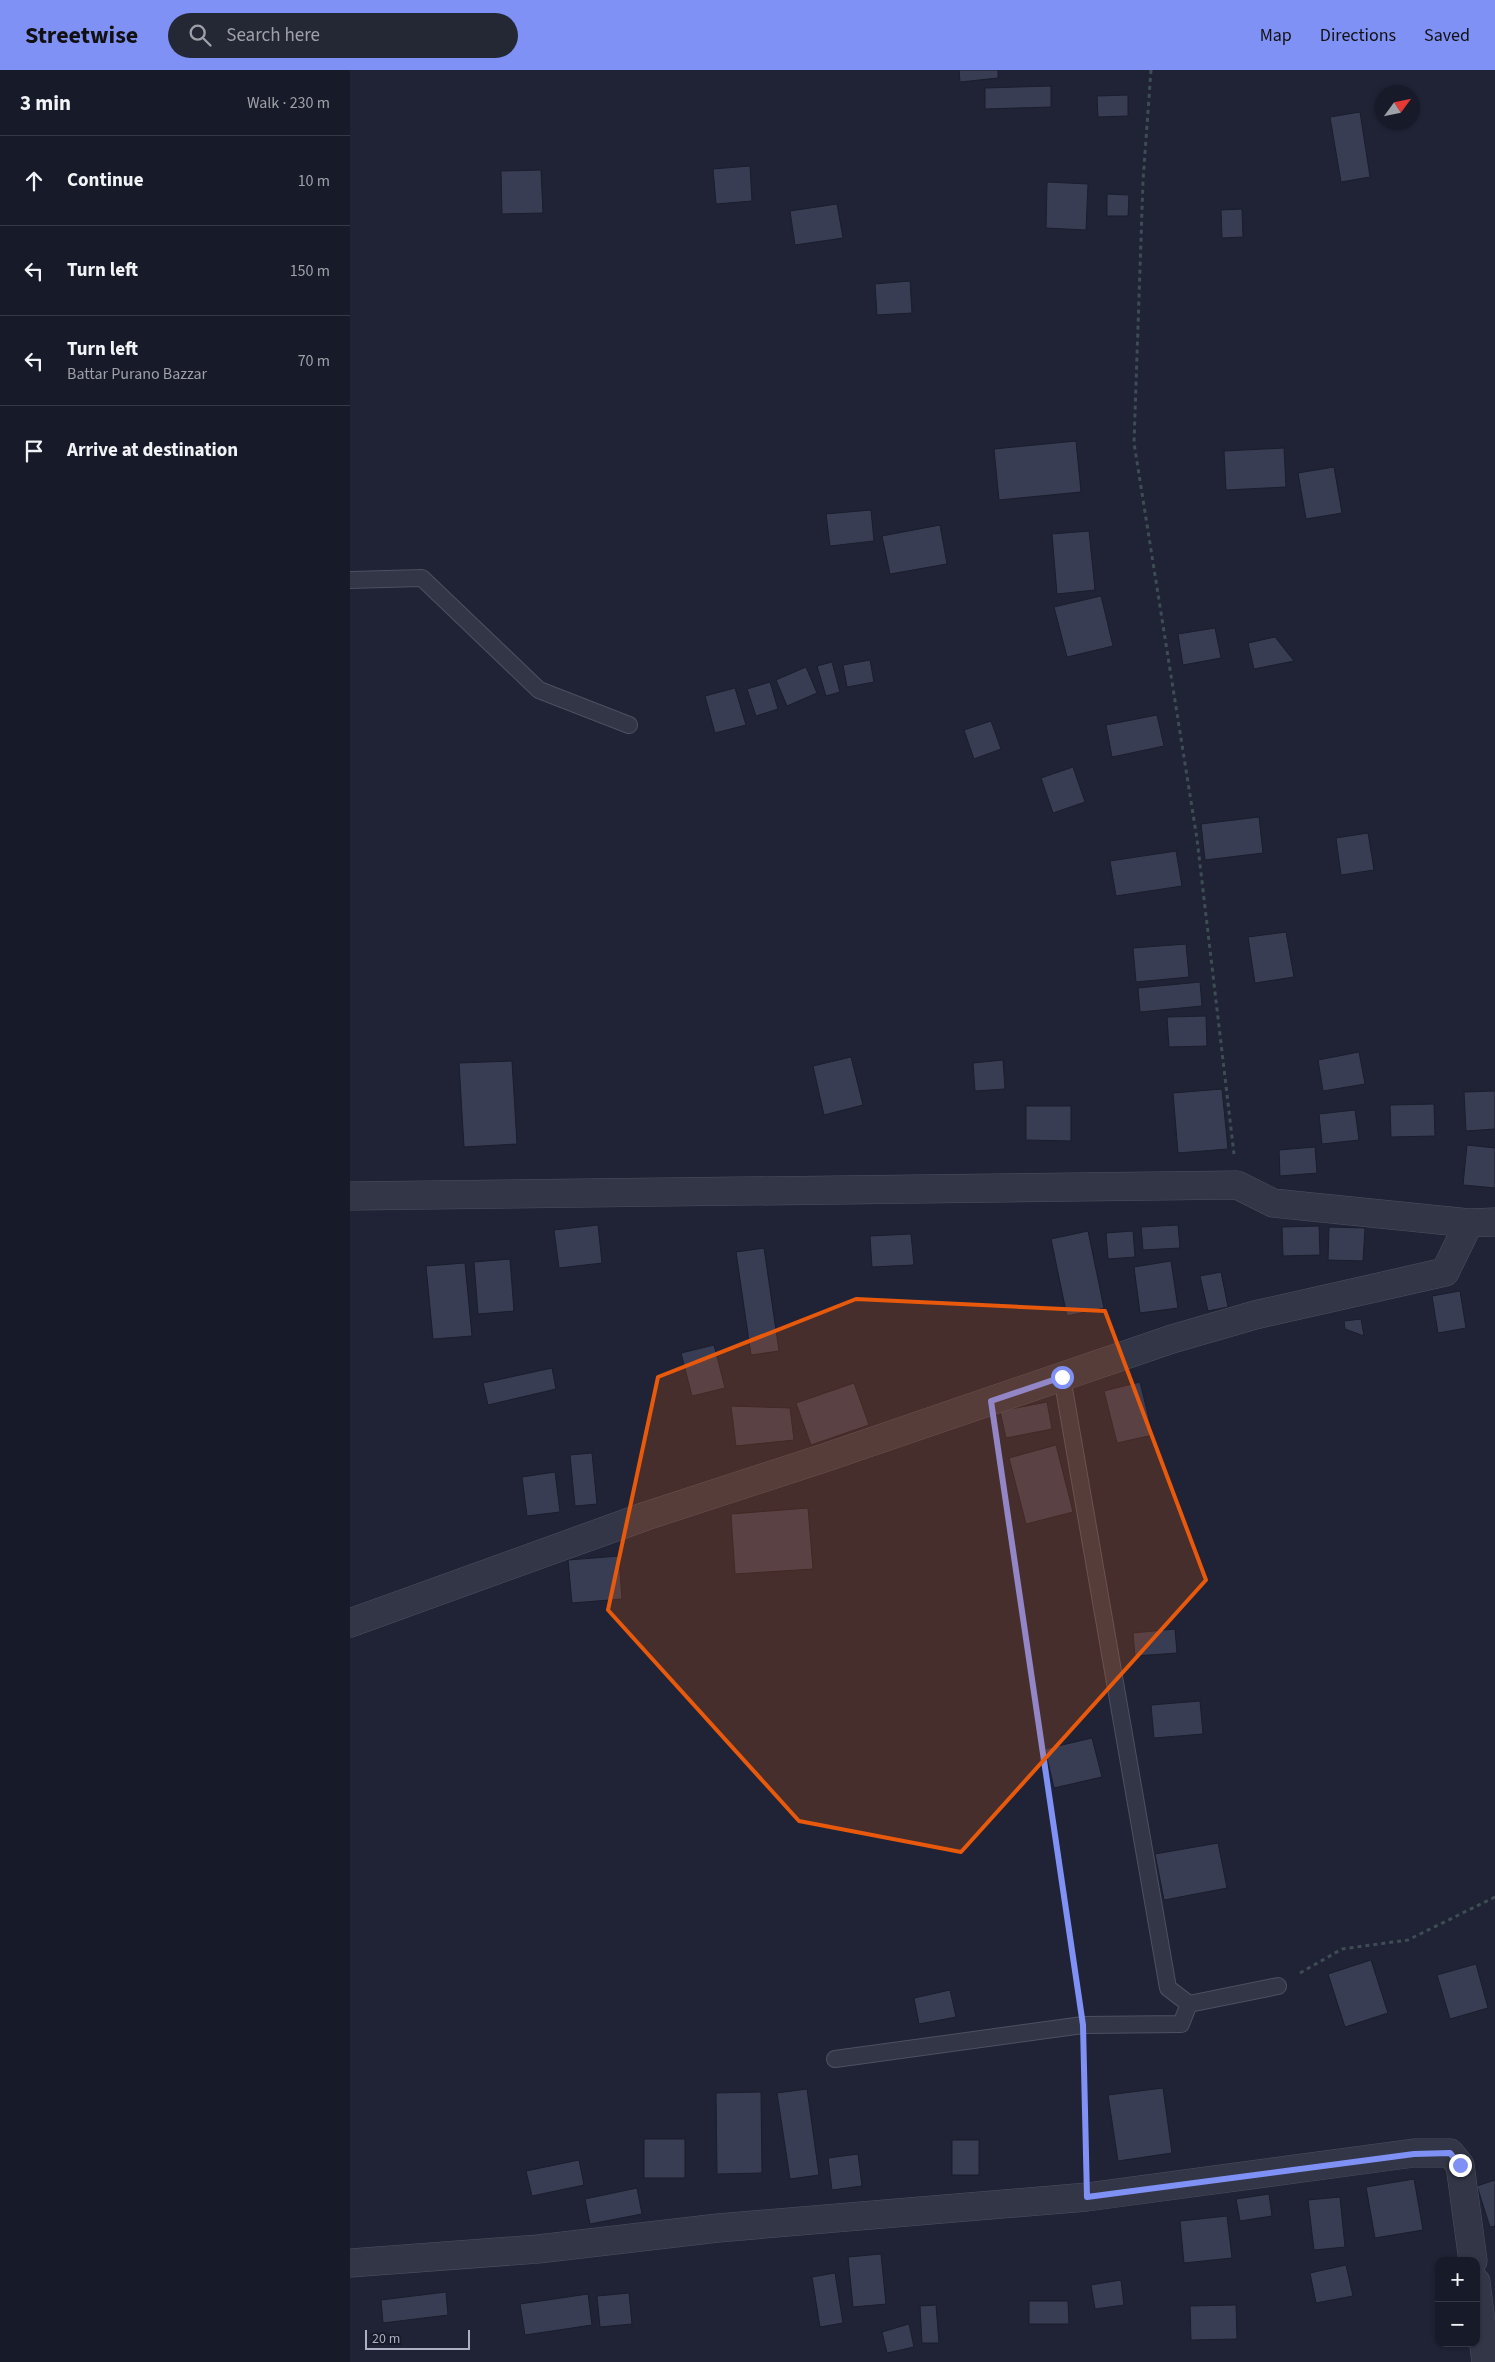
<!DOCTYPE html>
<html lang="en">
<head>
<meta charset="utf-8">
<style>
  body { margin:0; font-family:"Source Sans 3",sans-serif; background:#242734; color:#f1f3f6 }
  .controls { position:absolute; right:15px; bottom:15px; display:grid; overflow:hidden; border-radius:10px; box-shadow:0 1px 4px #0004 }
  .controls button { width:45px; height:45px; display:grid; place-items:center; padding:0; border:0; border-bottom:1px solid #363845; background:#171a28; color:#f1f3f6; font:25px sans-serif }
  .compass { position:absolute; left:1025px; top:15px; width:45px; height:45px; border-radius:50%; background:#171a28; box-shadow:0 1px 4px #0004; rotate:57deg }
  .scale { position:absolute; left:15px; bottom:12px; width:105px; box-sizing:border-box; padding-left:5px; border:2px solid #acb0c3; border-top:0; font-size:14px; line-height:18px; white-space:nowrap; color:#acb0c3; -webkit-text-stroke:4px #181b2a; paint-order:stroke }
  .stop { position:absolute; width:15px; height:15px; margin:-11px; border:4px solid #7f91f5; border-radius:50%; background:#fff }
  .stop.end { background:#7f91f5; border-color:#fff; box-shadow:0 1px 5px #0008 }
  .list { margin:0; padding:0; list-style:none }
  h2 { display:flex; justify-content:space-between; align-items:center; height:65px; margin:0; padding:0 20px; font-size:21px }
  h2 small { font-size:16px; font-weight:400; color:#9ea1a8 }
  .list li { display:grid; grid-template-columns:32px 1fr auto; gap:15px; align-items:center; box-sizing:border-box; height:90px; padding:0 20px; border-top:1px solid #363845 }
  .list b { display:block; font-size:19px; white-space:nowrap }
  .list p { margin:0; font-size:16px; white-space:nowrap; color:#9ea1a8 }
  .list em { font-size:16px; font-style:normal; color:#9ea1a8 }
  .icon { flex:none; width:28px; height:28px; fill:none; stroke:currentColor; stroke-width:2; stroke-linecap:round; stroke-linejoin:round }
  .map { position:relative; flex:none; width:1145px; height:2292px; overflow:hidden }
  header { display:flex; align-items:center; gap:30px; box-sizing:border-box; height:70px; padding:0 25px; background:#7f91f5; color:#111 }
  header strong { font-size:24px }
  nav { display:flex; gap:28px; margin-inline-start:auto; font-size:18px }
  .search { width:350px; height:45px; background:#242734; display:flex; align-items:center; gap:12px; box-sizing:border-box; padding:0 18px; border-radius:28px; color:#9ea1a8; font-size:19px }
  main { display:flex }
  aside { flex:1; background:#171a28 }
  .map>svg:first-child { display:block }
</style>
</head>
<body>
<header>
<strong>Streetwise</strong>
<div class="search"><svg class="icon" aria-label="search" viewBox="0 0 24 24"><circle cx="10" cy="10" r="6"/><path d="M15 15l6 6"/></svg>Search here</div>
<nav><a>Map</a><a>Directions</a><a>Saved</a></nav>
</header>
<main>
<aside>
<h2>3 min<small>Walk · 230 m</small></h2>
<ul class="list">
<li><svg class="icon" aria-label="ahead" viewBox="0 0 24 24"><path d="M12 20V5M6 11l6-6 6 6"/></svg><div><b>Continue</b></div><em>10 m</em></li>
<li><svg class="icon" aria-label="left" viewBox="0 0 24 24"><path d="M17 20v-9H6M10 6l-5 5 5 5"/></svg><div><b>Turn left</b></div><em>150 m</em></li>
<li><svg class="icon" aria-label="left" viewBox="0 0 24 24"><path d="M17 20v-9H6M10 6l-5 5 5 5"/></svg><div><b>Turn left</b><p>Battar Purano Bazzar</p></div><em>70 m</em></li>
<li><svg class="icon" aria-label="arrive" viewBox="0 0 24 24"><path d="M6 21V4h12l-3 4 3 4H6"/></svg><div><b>Arrive at destination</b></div></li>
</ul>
</aside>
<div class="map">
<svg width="1145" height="2292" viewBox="0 0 1145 2292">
  <rect width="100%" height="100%" fill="#1f2335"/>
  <path fill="#383d53" stroke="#1a1d2c" d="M609,0H648V8L610,12Z
    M701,16V37L635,39V18Z
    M778,25V46L748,47L747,26Z
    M1010,42L1020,107L991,112L980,47Z
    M400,96L402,131L366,134L363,99Z
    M191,100L193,143L152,144L151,101Z
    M697,112L738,114L736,160L696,158Z
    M757,124L779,125L778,146H757Z
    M487,134L493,168L445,175L440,141Z
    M892,139L893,167L872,168L871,140Z
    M560,211L562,243L527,245L525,214Z
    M726,371L731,422L649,430L644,379Z
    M934,378L936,417L876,420L874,381Z
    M984,397L992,443L956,449L948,403Z
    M521,440L524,471L480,476L476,444Z
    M590,455L597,494L540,504L532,466Z
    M739,461L745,520L707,524L702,464Z
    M751,526L763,576L717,587L704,537Z
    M865,558L871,588L833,595L828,564Z
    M925,567L944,591L904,599L898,573Z
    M520,590L524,612L497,617L493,595Z
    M482,592L490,622L476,626L467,596Z
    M456,597L467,623L437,636L426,610Z
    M420,612L428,639L406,646L397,619Z
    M385,618L396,655L365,663L355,626Z
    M807,645L814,676L762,687L756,655Z
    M641,651L651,679L624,689L614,660Z
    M723,697L735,732L703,743L691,708Z
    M909,747L913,783L855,790L851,754Z
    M1018,763L1024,800L991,805L986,768Z
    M826,781L832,816L766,826L760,791Z
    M936,862L944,907L905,913L898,867Z
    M836,874L839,907L786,912L783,878Z
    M850,912L852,936L790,942L788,918Z
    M856,946L857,976L819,977L817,947Z
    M1009,982L1015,1014L973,1021L968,990Z
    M501,987L513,1035L474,1045L463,996Z
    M653,990L655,1019L625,1021L623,993Z
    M162,991L167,1074L114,1077L109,993Z
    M872,1019L878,1079L828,1083L823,1023Z
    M1145,1021V1059L1116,1061L1114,1022Z
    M1084,1034L1085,1066L1041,1067L1040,1035Z
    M676,1036H721V1071L676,1070Z
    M1005,1040L1009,1070L972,1074L969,1044Z
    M1117,1075L1145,1078V1118L1113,1115Z
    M965,1077L967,1103L930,1106L929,1080Z
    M248,1155L252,1193L209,1198L204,1160Z
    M828,1155L830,1178L793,1180L791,1157Z
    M969,1156L970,1185L933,1186L932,1157Z
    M979,1157L1015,1158L1013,1191L978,1190Z
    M738,1161L754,1238L717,1246L701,1169Z
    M783,1161L785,1187L758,1189L756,1163Z
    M561,1164L564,1195L522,1197L520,1166Z
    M414,1178L429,1281L401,1285L386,1182Z
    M160,1189L164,1241L128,1244L124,1192Z
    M821,1191L828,1238L790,1243L784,1197Z
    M115,1193L122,1266L83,1269L76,1196Z
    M871,1202L878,1237L858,1241L850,1206Z
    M1110,1221L1116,1258L1088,1263L1082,1226Z
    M1011,1249L1014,1266L995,1259L994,1251Z
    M364,1275L375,1318L342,1326L331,1283Z
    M202,1298L206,1319L138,1335L133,1313Z
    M790,1312L803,1365L767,1373L754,1321Z
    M504,1313L519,1355L461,1375L446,1333Z
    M697,1332L702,1359L656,1368L650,1341Z
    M381,1336L440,1338L444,1370L386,1376Z
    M706,1375L723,1442L676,1454L659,1388Z
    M242,1383L247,1434L225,1436L220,1385Z
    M205,1402L210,1442L177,1446L172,1407Z
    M458,1438L463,1499L385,1504L381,1444Z
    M269,1486L272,1529L222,1533L218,1490Z
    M825,1559L827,1583L785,1586L783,1563Z
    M850,1631L853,1664L804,1668L801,1635Z
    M742,1668L752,1707L704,1718L695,1679Z
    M868,1773L877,1818L814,1830L805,1784Z
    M1021,1890L1038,1943L995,1957L978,1904Z
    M1126,1894L1138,1938L1100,1949L1087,1905Z
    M600,1920L606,1947L569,1954L564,1928Z
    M813,2018L822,2083L768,2091L758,2025Z
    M457,2019L469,2105L440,2109L427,2023Z
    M411,2022L412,2103L367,2104L366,2023Z
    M294,2069H335V2108H294Z
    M602,2070H629V2105H602Z
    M508,2084L512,2116L482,2120L478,2088Z
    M229,2090L234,2115L182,2126L176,2101Z
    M1064,2109L1073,2160L1025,2168L1016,2117Z
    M1145,2110V2156L1140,2157L1127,2116Z
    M287,2118L292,2144L240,2154L235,2129Z
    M919,2124L922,2146L890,2151L886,2129Z
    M990,2127L995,2177L964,2180L958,2130Z
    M877,2146L882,2188L834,2193L830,2151Z
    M531,2184L536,2234L503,2237L498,2187Z
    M996,2195L1003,2226L966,2233L960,2203Z
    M485,2203L493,2253L470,2257L462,2207Z
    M771,2210L774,2235L745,2239L741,2215Z
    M96,2222L98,2245L33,2253L31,2230Z
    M279,2223L282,2254L250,2257L247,2226Z
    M238,2224L242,2255L175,2265L170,2234Z
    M679,2231H718L719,2254H679Z
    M586,2235L589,2273H572L570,2236Z
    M886,2235L887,2269L841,2270L840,2236Z
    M559,2254L564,2277L537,2283L532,2262Z"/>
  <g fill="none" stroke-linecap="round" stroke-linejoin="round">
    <defs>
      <path id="service" d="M0,510L72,508L189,620L279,655
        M839,1934L928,1916
        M485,1989L733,1955L831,1954L839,1934L818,1918L712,1307"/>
      <path id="minor" d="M0,1126L887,1115L923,1133L1119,1153L1145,1152
        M0,1553L296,1446L474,1388L822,1269L905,1245L1095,1202L1119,1153
        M0,2193L188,2179L368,2158L737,2127L1064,2083H1100L1110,2095L1123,2191
        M1126,2212L1136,2292"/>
    </defs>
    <use href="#service" stroke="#4d5061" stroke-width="18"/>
    <use href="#minor" stroke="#4d5061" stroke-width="29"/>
    <path stroke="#3e4c54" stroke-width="3" stroke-dasharray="4 4" stroke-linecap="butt" d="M801,0L793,111L784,373L847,769L884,1084
      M645,1362L729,1929
      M950,1903L992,1879L1058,1870L1145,1827
      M733,1980L736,2096"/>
    <use href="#service" stroke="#323646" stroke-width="16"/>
    <use href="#minor" stroke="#323646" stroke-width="28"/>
  </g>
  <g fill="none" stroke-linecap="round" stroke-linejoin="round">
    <path stroke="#7f91f5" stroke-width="6" d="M712,1307L641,1331L733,1955L737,2127L1064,2084L1100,2083L1110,2095"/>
  </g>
  <path fill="#e8590c" fill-opacity="0.2" stroke="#e8590c" stroke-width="4" stroke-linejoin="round" d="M506,1229L755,1241L856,1510L611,1782L449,1751L258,1540L308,1307Z"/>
</svg>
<div class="controls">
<button>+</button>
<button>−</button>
</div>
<svg class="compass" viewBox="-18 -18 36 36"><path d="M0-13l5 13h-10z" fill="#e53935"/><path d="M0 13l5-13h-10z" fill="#9ea1a8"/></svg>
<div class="scale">20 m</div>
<div class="stop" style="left:712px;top:1307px"></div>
<div class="stop end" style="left:1110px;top:2095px"></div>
</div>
</main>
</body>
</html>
